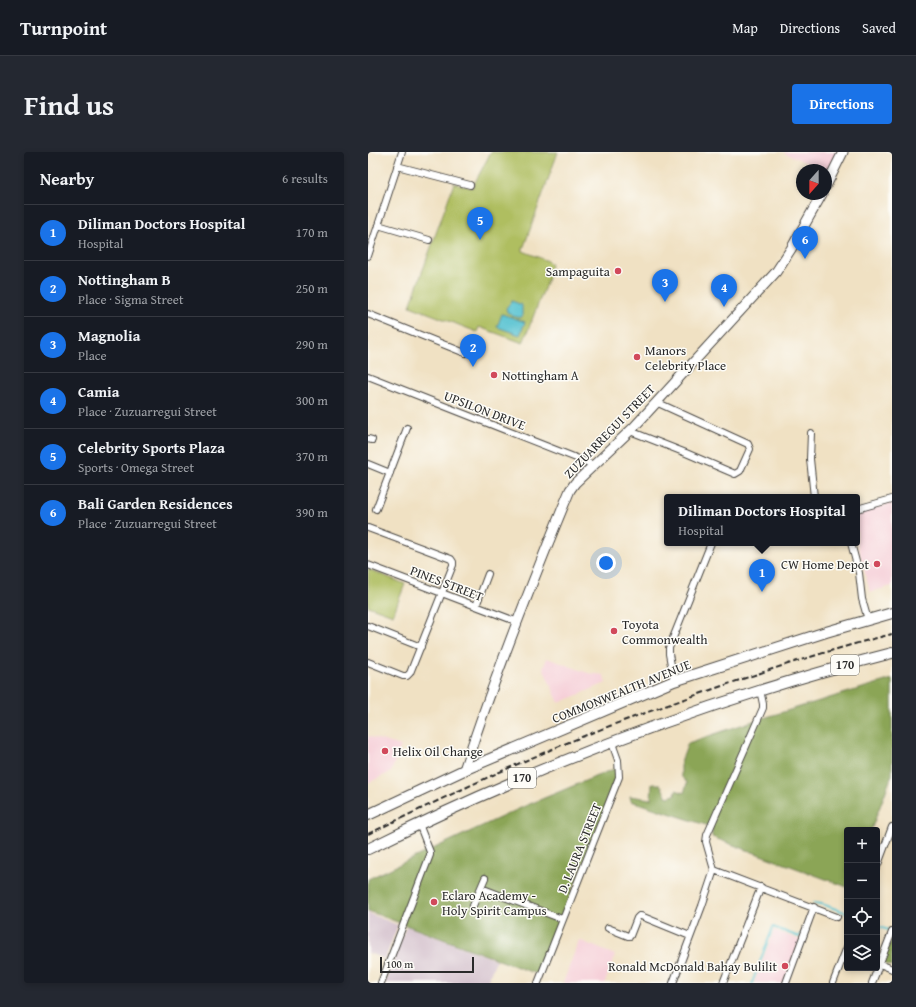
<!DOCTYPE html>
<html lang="en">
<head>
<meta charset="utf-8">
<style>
  body { margin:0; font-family:"Gentium Book Plus",serif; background:#242831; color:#f1f3f6 }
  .controls { position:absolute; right:12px; bottom:12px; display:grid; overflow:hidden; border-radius:4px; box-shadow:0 2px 6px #0003 }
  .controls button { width:36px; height:36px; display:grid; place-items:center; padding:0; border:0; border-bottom:1px solid #363941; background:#171b24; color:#f1f3f6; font:20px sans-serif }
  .compass { position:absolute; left:428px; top:12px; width:36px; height:36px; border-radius:50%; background:#171b24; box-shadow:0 2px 6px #0003; rotate:201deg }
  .scale { position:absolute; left:12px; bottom:10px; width:94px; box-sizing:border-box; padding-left:4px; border:2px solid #2b2b2b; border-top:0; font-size:11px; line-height:14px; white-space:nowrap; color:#2b2b2b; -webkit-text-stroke:3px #fdfcf7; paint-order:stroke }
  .you { position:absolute; left:238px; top:411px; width:14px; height:14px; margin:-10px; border:3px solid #fff; border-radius:50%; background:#1a73e8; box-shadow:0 0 0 6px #1a73e833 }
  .badge { display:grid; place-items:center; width:26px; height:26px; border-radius:50%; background:#1a73e8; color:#fff; font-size:13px; font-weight:700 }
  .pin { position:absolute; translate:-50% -33px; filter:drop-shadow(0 1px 2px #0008) }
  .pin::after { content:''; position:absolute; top:21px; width:14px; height:12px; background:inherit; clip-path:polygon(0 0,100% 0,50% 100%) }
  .popup { position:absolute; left:296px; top:342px; width:196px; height:52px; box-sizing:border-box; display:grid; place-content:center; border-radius:4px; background:#171b24; filter:drop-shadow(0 1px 3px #0005); font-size:13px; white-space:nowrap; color:#9ea1a6 }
  .popup b { font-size:15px; color:#f1f3f6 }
  .popup::after { content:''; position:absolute; left:50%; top:100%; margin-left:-8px; border:8px solid transparent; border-top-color:#171b24 }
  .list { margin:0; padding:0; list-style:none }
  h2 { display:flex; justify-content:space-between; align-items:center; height:52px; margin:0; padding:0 16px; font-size:17px }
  h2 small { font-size:13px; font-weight:400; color:#9ea1a6 }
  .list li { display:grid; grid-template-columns:26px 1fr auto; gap:12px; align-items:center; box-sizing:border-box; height:56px; padding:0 16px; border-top:1px solid #363941 }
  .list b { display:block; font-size:15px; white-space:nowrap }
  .list p { margin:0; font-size:13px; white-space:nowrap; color:#9ea1a6 }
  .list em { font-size:13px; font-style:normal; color:#9ea1a6 }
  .icon { flex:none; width:22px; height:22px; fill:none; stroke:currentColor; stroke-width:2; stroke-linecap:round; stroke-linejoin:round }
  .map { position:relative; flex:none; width:524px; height:831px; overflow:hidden; border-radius:4px }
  header { display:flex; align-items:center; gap:24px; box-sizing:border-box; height:56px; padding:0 20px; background:#171b24; border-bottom:1px solid #363941 }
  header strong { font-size:19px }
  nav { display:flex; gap:22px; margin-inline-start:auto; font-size:14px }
  .intro { display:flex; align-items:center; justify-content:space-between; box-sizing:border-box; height:96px; padding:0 24px }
  h1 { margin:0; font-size:28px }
  .button { padding:10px 18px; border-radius:4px; background:#1a73e8; color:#fff; font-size:14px; font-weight:700 }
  main { display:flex; gap:24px; padding:0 24px }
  aside { flex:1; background:#171b24; border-radius:4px; box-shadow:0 2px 6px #0003 }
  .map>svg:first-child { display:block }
</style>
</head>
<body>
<header>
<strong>Turnpoint</strong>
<nav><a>Map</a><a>Directions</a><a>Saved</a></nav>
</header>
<div class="intro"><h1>Find us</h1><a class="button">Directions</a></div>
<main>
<aside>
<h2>Nearby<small>6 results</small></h2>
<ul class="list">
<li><span class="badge">1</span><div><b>Diliman Doctors Hospital</b><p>Hospital</p></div><em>170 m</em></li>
<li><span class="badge">2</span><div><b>Nottingham B</b><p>Place · Sigma Street</p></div><em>250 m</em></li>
<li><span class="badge">3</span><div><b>Magnolia</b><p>Place</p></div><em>290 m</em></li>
<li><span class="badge">4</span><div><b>Camia</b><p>Place · Zuzuarregui Street</p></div><em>300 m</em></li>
<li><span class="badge">5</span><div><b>Celebrity Sports Plaza</b><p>Sports · Omega Street</p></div><em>370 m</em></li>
<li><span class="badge">6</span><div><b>Bali Garden Residences</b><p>Place · Zuzuarregui Street</p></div><em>390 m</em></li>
</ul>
</aside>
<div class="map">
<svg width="524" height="831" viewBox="0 0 524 831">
  <rect width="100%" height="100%" fill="#fdfcf7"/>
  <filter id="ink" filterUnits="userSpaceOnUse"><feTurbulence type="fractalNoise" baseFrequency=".025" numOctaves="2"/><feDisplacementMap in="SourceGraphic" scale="8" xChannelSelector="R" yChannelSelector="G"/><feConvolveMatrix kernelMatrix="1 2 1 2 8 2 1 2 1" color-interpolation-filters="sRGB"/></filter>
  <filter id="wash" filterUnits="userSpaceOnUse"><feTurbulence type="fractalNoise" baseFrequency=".012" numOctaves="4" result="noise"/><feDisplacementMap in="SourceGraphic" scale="16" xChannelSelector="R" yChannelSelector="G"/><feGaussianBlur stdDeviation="0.9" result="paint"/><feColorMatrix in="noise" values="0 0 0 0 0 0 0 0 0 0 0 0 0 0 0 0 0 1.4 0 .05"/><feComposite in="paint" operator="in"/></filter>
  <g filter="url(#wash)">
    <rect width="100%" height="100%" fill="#f0e1c3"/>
    <path fill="#f6cfd8" d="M417,0H469L461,20L416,1Z
      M524,351V434L502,440L489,391V360Z
      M179,506L220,521L236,523L238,531L191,551L175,516Z
      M0,584L33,594L23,620L0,631Z
      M406,778L432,788L416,831H386Z
      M211,788L247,803L237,831H195Z"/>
    <path fill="#d1bdca" d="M0,761L30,773L17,807L0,801Z
      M38,774L128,808L119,831H17Z"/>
    <path fill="#afbe60" stroke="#6d7446" d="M123,0H190L155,97V99L180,109L183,112L181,124L155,191L111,175L109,180L42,154L86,31L104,36Z
      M0,417L37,432L25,463L0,454Z"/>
    <path fill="#8ba556" stroke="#5b6840" d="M524,527V623L503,678H479V735L344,685V675L263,649L262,644L283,647L284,632H292L299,645L307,643L308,638L316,641L319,631L313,624V610L320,591L382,570Z
      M248,616L250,623L171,823L0,759V727L157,654Z
      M524,785V814L514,811Z"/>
    <path fill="#57c2d1" stroke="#41767e" d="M144,149L154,153V165C149,166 143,164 139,160L138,156Z
      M134,162L157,170L152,183L129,175Z"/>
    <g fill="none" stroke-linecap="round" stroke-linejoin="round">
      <path stroke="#57c2d1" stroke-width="2" d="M445,751L454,752L479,761
        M509,774L520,778
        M384,831L405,775L431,785L432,782"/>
    </g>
  </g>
  <g filter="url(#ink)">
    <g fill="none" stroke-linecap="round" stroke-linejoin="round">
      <defs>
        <path id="street" d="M29,14L102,33
          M10,73L61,88
          M0,104L34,0
          M0,162L97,201
          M0,224L226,313
          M262,279L318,301L367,322L372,319L382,297L380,292L288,250
          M443,281L442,307L446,345
          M0,287L4,288
          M0,312L22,321
          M8,357L39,276
          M489,357L524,347
          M0,376L83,407L85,410V413L42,521L39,524H35L0,510
          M483,391L491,421L494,447L500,468
          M0,413L150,470
          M108,454L120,422
          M0,474L53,495
          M306,529L301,502V496L343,391
          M509,715L524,675
          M346,718L469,765
          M113,736L194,767
          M104,756L117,726
          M240,776L260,784H262L269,766L271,764H273L322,784
          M512,812L524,817
          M13,831L62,703V700L51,672
          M170,831L251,625L250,608L244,591
          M305,831L334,754L346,718L338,690L339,683L395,556V552L392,538
          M355,831L393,735
          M418,831L446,755
          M465,831L479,795
          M504,831L524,780"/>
        <path id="secondary" d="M458,34L475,0
          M96,618C127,523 164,430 202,338L207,331L266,275L408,120L423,97L454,42"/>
        <path id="primary" d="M0,663L96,618L306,529L458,480L524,461
          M0,697C167,614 343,547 524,501"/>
      </defs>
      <use href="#street" stroke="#494642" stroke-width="8"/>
      <use href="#secondary" stroke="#494642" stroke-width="11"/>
      <use href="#primary" stroke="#494642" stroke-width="12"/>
      <use href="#street" stroke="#fff" stroke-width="6"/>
      <use href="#secondary" stroke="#fff" stroke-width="9"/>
      <use href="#primary" stroke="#fff" stroke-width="10"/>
      <path stroke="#2b2b2b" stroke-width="2" stroke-dasharray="6 3" stroke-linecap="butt" d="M0,682C57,655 114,627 173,602C225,579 279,560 334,541C397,519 460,498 524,482"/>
    </g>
  </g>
  <g fill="#d1495b" stroke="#fdfcf7" stroke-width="1.5">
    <circle cx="250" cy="119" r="4"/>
    <circle cx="269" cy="205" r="4"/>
    <circle cx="126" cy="223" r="4"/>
    <circle cx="509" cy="412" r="4"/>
    <circle cx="246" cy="479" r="4"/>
    <circle cx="17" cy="599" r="4"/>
    <circle cx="66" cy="750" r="4"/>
    <circle cx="417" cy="814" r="4"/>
  </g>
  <g text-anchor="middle" stroke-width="3" stroke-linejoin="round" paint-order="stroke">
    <g fill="#fdfcf7" stroke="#6a6a68" stroke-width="1">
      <rect x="463" y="503" width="28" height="20" rx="3"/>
      <rect x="140" y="616" width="28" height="20" rx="3"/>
    </g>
    <g font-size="12" font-weight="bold" fill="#2b2b2b">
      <text x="477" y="517">170</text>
      <text x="154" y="630">170</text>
    </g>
    <g font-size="13" fill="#2b2b2b" stroke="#fdfcf7" text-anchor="start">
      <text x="242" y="124" text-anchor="end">Sampaguita</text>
      <text x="277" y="203">Manors<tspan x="277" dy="15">Celebrity Place</tspan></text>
      <text x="134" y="228">Nottingham A</text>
      <text x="501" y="417" text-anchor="end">CW Home Depot</text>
      <text x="254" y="477">Toyota<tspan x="254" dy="15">Commonwealth</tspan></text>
      <text x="25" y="604">Helix Oil Change</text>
      <text x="74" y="748">Eclaro Academy -<tspan x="74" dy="15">Holy Spirit Campus</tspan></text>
      <text x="409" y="819" text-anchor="end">Ronald McDonald Bahay Bulilit</text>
    </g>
    <g font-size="13" fill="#2b2b2b" stroke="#fdfcf7">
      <text transform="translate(117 258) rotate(21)" y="5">UPSILON DRIVE</text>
      <text transform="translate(241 279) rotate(-46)" y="5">ZUZUARREGUI STREET</text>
      <text transform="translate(79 431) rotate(21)" y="5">PINES STREET</text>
      <text transform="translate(253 539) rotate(-22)" y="5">COMMONWEALTH AVENUE</text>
      <text transform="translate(211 696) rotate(-68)" y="5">D. LAURA STREET</text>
    </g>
  </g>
</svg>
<div class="controls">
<button>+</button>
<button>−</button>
<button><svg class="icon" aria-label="locate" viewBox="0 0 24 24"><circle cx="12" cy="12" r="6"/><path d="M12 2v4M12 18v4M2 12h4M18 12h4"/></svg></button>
<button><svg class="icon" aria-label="layers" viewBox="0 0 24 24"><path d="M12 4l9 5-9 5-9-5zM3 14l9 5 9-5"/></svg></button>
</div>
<svg class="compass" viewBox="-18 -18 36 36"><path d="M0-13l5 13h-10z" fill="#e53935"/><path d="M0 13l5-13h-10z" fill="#9ea1a6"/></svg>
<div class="scale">100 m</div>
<div class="you"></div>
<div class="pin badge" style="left:394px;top:440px">1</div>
<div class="popup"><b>Diliman Doctors Hospital</b>Hospital</div>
<div class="pin badge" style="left:105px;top:215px">2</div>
<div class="pin badge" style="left:297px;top:150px">3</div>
<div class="pin badge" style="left:356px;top:155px">4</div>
<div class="pin badge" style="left:112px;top:88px">5</div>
<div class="pin badge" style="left:437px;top:107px">6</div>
</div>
</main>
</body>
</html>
